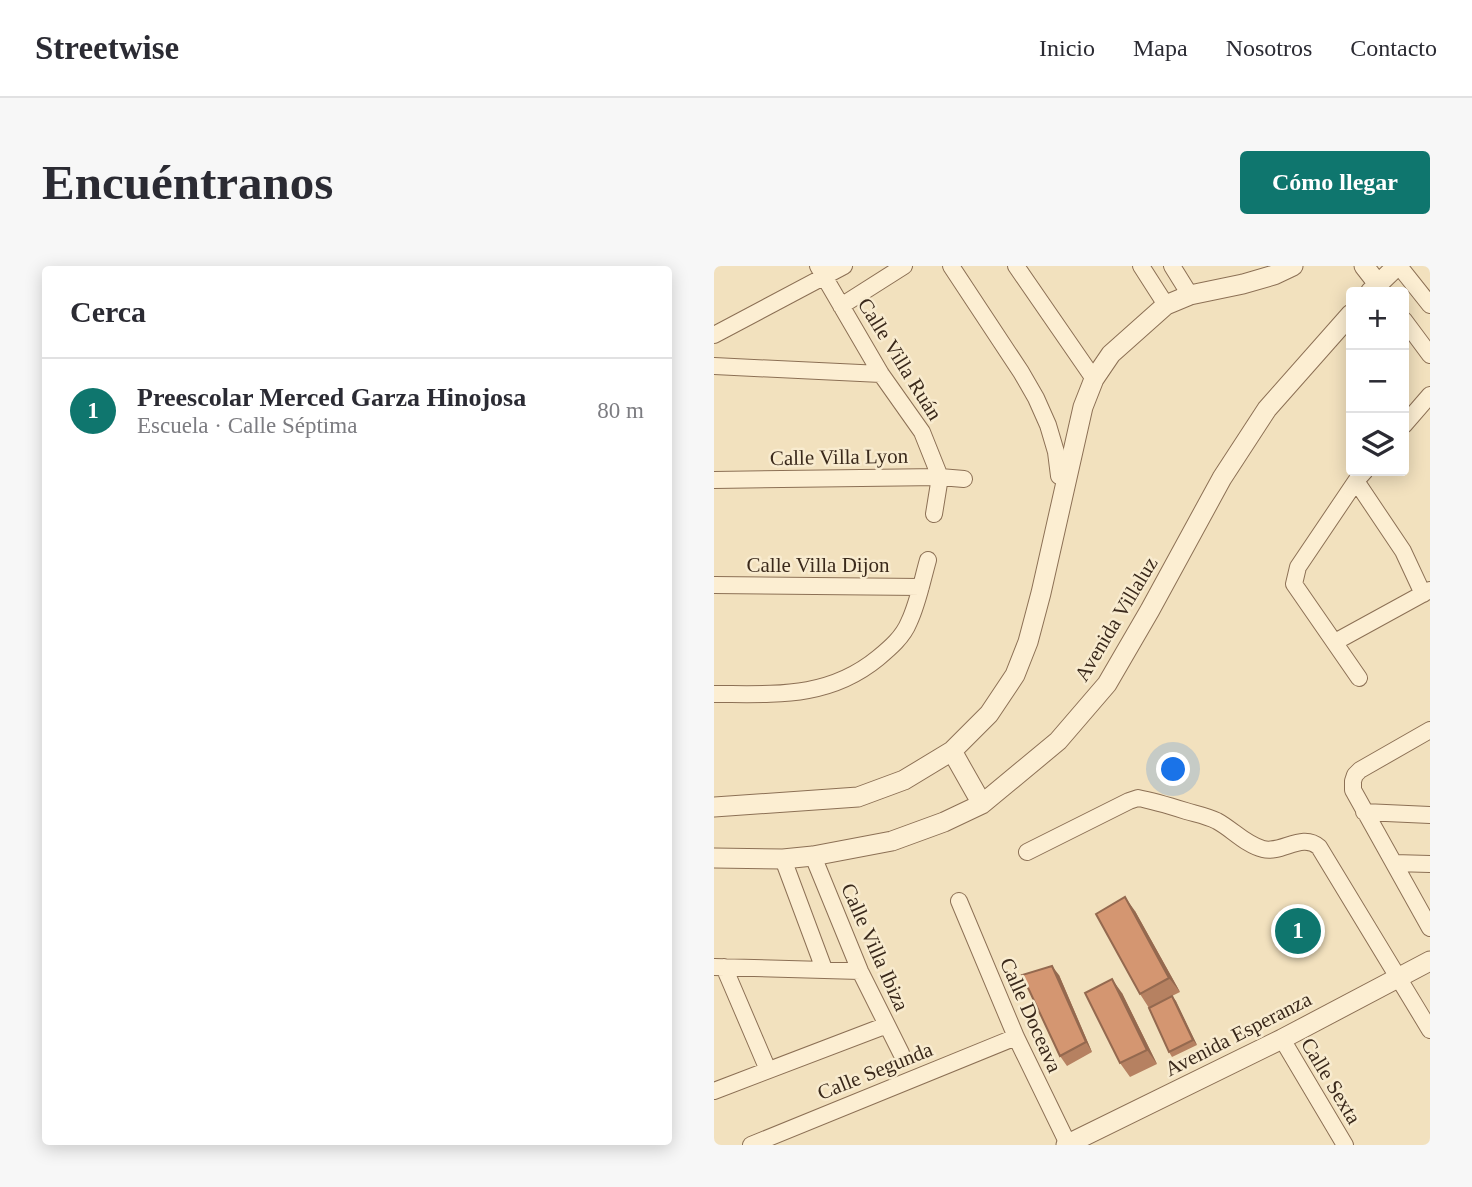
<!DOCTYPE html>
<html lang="es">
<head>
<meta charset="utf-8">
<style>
  body { margin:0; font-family:Georgia,serif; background:#f7f7f7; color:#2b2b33 }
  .controls { position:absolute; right:21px; top:21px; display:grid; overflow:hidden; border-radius:7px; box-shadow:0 4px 18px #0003 }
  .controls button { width:63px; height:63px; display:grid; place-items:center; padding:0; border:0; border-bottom:2px solid #e1e1e2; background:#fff; color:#2b2b33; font:35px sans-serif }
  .you { position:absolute; left:460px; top:504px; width:24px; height:24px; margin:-18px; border:5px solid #fff; border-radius:50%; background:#1a73e8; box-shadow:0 0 0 10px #1a73e833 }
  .badge { display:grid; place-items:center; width:46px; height:46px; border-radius:50%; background:#0f766e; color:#fff; font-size:23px; font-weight:700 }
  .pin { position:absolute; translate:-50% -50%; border:4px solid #fff; box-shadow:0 2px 7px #0006 }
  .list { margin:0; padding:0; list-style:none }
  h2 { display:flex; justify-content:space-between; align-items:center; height:91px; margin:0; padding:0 28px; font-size:30px }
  h2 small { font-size:23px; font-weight:400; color:#7c7c81 }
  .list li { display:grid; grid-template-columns:46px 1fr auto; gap:21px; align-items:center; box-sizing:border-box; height:105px; padding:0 28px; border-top:2px solid #e1e1e2 }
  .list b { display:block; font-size:26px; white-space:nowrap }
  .list p { margin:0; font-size:23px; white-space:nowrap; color:#7c7c81 }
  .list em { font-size:23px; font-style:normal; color:#7c7c81 }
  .icon { flex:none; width:38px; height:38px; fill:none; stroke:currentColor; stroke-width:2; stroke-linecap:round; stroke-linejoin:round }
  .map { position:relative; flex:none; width:716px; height:879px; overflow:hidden; border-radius:7px }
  header { display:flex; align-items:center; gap:42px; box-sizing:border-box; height:98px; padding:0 35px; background:#fff; border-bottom:2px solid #e1e1e2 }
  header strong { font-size:33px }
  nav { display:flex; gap:38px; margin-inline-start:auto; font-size:24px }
  .intro { display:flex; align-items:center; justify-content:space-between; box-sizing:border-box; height:168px; padding:0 42px }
  h1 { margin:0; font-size:49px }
  .button { padding:18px 32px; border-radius:7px; background:#0f766e; color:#fff; font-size:24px; font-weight:700 }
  main { display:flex; gap:42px; padding:0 42px }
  aside { flex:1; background:#fff; border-radius:7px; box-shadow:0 4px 18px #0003 }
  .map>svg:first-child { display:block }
</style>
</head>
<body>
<header>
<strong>Streetwise</strong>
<nav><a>Inicio</a><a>Mapa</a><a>Nosotros</a><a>Contacto</a></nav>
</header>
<div class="intro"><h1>Encuéntranos</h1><a class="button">Cómo llegar</a></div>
<main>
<aside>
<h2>Cerca<small></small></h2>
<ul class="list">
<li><span class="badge">1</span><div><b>Preescolar Merced Garza Hinojosa</b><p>Escuela · Calle Séptima</p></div><em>80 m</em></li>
</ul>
</aside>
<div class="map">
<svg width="716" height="879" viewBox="0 0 716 879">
  <rect width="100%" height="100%" fill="#f2e1be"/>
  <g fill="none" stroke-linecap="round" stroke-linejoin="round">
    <defs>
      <path id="minor" d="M104,0L167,108L208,166L226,211L220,248
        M237,0L307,106L322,132L334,159L342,186L345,210L352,213
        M302,0L380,113
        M427,0L452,39
        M458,0L476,29
        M685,0L716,39
        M127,40L190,0
        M690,54L716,89
        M0,69L130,0
        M0,100L167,108
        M690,159L716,129
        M0,214L226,211L250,213
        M642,215L689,285L709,328
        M0,319L207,321
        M621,376L716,324
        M645,412L580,318L584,301L642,215L651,205
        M0,428C60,428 114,433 164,392C176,382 189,371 195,356C204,337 208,315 214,294
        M716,464L646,504L641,509L639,515V524L716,662
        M650,546L716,549
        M313,586L415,535L424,532C440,535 456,540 472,545C482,548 493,550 503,555C518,563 532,579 549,583C568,588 588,566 605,581L716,764
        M99,590L146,705L187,787
        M69,593L110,703
        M680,597L716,598
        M245,635L302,771L354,878
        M0,701L146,705
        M10,701L54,804
        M568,773L631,879
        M0,825L173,759
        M37,879L302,771"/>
      <path id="tertiary" d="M650,0L664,18
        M656,26L683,0
        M238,485L268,538
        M0,541L144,531L190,514L238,485L275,448L301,409L314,376L327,327L369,141L380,113L397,88L452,39L476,29L529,18L560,9L579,0
        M0,592L69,593L99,590L178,575L230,556L268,538L344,475L393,418L436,344L508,212L553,143L637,48
        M352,879L568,773L716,695"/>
    </defs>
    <use href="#minor" stroke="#8c7055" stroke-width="18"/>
    <use href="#tertiary" stroke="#8c7055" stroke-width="21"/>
    <use href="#minor" stroke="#fceed2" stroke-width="16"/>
    <use href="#tertiary" stroke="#fceed2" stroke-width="19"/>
  </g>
  <path fill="#b68161" d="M421,645L466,726L458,730L483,779L458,791L455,786L435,742L426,728Z
    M345,709L378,786L353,800L346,790Z
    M408,727L443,798L416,811L406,797Z"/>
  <path fill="#94694f" d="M411,631L421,645L466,726L455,712Z
    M338,700L345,709L378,786L372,776Z
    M398,713L408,727L443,798L433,784Z
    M458,730L462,735L483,779L479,774Z"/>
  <path fill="#d49671" stroke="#94694f" stroke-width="2" d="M411,631L455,712L426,728L382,648Z
    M338,700L372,776L346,790L308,709Z
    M398,713L433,784L406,797L371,727Z
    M458,730L479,774L455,786L435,742Z"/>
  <g text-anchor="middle" stroke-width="5" stroke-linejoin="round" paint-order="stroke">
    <g font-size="21" fill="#3a291b" stroke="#f8ebcf">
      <text transform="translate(186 93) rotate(58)" y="7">Calle Villa Ruán</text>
      <text transform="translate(125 191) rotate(-1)" y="7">Calle Villa Lyon</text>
      <text x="104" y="306">Calle Villa Dijon</text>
      <text transform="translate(402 353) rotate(-59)" y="7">Avenida Villaluz</text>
      <text transform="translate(161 681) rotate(66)" y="7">Calle Villa Ibiza</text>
      <text transform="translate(317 749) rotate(66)" y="7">Calle Doceava</text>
      <text transform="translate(524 768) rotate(-27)" y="7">Avenida Esperanza</text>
      <text transform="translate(161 805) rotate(-22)" y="7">Calle Segunda</text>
      <text transform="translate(617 815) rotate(59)" y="7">Calle Sexta</text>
    </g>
  </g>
</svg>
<div class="controls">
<button>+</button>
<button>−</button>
<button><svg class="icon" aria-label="layers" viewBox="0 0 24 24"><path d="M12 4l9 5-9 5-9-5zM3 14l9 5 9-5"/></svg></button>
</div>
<div class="you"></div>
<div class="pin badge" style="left:584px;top:665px">1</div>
</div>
</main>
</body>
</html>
